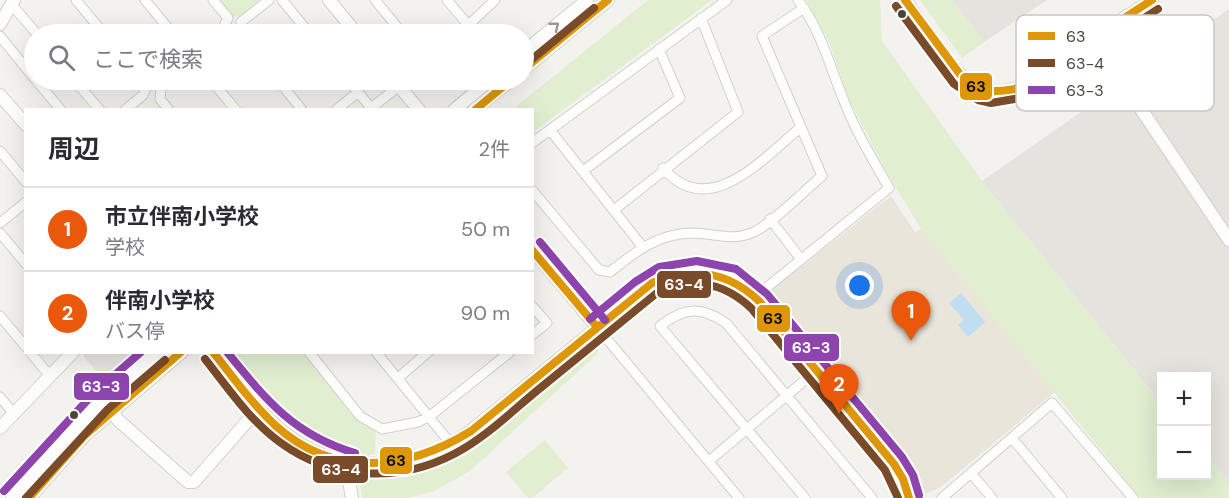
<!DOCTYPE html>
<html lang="ja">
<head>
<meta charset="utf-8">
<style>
  body { margin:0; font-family:"DM Sans","Noto Sans JP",sans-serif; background:#f2f2f3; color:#2b2b33 }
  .controls { position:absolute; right:18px; bottom:18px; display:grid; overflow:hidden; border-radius:0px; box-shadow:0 6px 24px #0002 }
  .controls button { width:54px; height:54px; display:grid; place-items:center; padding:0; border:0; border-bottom:2px solid #e1e1e2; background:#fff; color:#2b2b33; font:30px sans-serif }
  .you { position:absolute; left:860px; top:286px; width:21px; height:21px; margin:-15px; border:4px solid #fff; border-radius:50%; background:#1a73e8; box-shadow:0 0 0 9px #1a73e833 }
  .badge { display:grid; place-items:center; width:39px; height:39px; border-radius:50%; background:#ea580c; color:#fff; font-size:20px; font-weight:700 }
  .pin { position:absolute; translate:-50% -50px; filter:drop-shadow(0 2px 3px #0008) }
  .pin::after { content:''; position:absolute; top:32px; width:21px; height:18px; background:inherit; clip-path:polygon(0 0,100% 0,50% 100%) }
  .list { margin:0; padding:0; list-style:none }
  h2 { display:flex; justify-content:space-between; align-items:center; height:78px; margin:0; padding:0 24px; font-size:26px }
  h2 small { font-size:20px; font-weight:400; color:#7c7c81 }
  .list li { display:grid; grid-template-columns:39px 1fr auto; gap:18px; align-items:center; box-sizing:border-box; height:84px; padding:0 24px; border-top:2px solid #e1e1e2 }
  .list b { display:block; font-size:22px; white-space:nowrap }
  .list p { margin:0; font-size:20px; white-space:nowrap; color:#7c7c81 }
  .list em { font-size:20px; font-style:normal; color:#7c7c81 }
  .icon { flex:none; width:33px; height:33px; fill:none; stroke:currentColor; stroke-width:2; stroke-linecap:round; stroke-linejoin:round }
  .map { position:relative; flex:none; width:1229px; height:498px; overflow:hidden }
  .search { position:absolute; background:#fff; box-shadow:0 6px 24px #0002; left:24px; top:24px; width:510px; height:66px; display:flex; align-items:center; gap:15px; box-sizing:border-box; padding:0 21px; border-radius:33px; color:#7c7c81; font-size:22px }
  .panel { position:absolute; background:#fff; box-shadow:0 6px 24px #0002; left:24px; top:108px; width:510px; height:246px; border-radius:0px }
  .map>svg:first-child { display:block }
</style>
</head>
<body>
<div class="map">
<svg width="1229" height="498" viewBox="0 0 1229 498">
  <rect width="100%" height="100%" fill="#f4f2ee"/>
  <path fill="#e6e2de" d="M952,0H1047L984,42Z
    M1229,9V483L1207,457L1206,376H1162L1161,403L982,181Z"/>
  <path fill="#eae5da" d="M891,196L915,232L921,229L1055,392L941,487L923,495L907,460L871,411L847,386L773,297V289Z"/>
  <path fill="#e1eecf" d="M219,0H260L240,16L232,17Z
    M648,0H712L533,132L532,110L513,109Z
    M806,0H880L882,41L982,181L1161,403L1162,476H1206L1207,457L1229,483V498H1140L921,229L883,166L849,99L829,42Z
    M920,0H952L984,42L962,58Z
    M596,348L599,352L470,471L434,491L408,498H362L360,483L368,476L423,473L456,459L491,434L590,349Z
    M226,353H303L360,420L376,429L375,454C326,469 247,392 226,353Z
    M545,440L568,468L532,498H528L506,472Z"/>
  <path fill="#e6e3df" d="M86,352H139V353L105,381L83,356Z"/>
  <path fill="#c0ddf1" d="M961,293L985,322L968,337L958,325L964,320L949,303Z"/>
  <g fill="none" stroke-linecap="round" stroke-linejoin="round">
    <defs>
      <path id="minor" d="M76,0L104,34
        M145,0L173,34
        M213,0L228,18L220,34
        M282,0L310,34
        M375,0L403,34
        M447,0L469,26
        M12,5L37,34
        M241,34V22L269,0
        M459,34L495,0
        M0,36L34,78
        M36,80L61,110
        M74,80L100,110
        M211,80L236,110
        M278,80L302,110
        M348,80L371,108L407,80
        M125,110L143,95L147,86L141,80
        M169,110L160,99L161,88L172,80
        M336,110L358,92
        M550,130L642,246
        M532,143L727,0
        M0,151L26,182
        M663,168C709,222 763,158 800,128
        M583,171L680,98L659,49
        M532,190L599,270L610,272C635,252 657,234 691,233C713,233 733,242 754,232C774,222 804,191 822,176L762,36L804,8
        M614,210L738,112L701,18
        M770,219L800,258
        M0,223L26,202
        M0,233L26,264
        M755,297L889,188C873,160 856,132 844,101C830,67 821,30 798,0
        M532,306L547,323L532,335
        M0,316L26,347
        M597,327L739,498
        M30,352L50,376
        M309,352L360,416L382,429L418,422L430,416L510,352
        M376,352L451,444
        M398,378L428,352
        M0,397L14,414
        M1012,438L1062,498
        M709,461L817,370
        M971,473L992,498
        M805,498L660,326C685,307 701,306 726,323L872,498
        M942,498L1052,403L1133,498"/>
      <path id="tertiary" d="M329,0L357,34
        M905,0C922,23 957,83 983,91C994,94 1004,91 1015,89L1152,0
        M0,24L14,0
        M1094,39L1229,240
        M524,52L587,0
        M524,69L608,0
        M394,80L419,110
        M0,95L26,125
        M454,110L490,80
        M474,110L511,80
        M532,249L597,327
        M213,352C236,380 258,413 287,435C343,477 416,471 471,431L652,283C690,263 730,270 759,301L894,464L903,479L909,498
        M112,411L118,420L188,482H194L259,408
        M0,428L73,352
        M352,463L349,481L352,498
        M12,498L101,401L158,352
        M29,498L84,436L182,352"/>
    </defs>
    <use href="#minor" stroke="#d2d0cb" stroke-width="11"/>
    <use href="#tertiary" stroke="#d2d0cb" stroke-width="14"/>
    <use href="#minor" stroke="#fdfdfc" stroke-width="9"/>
    <use href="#tertiary" stroke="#fdfdfc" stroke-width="12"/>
    <defs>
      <path id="bus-1" d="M905,0L962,77C980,92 992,93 1015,89L1152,0
        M524,69L608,0
        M475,110L511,80
        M532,250L597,327
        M213,352C233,377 252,404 276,426C335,479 408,470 471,431L652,283C692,266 727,271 759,301L894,464L903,479L909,498
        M29,498L84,436L181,352"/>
      <path id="bus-2" d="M896,6L954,84L978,100L991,103L1020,98L1158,9
        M531,60L594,8
        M205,359C228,388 250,421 281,443C332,480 398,483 454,454C487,437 515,408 544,385C582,354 620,323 658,292C693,277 723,282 751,308L885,470L898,498
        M26,498L108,409L165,360"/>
      <path id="bus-3" d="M540,242L605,320
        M590,319L635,282L659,267L697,261L736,269L767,294L902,457L913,475L919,495
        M227,352C266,400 294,435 355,453
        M4,491L93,394L141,352"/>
    </defs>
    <use href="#bus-1" stroke="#fff" stroke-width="12"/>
    <use href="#bus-2" stroke="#fff" stroke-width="12"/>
    <use href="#bus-3" stroke="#fff" stroke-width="12"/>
    <use href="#bus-1" stroke="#dd9709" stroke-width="8"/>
    <use href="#bus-2" stroke="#7a4b2a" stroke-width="8"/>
    <use href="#bus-3" stroke="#8e44ad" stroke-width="8"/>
  </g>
  <defs><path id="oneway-chevron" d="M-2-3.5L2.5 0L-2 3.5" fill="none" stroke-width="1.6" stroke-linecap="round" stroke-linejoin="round" transform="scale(1.5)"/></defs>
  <use stroke="#9b9791" href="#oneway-chevron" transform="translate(555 26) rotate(-39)"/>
  <g fill="#4b4439" stroke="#fff" stroke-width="2">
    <circle cx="902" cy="14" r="5"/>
    <circle cx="74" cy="415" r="5"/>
  </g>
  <rect x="1016" y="15" width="198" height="96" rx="9" fill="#fff" stroke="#c9c7c4" stroke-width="1.5"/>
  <rect x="1028" y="32" width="27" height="8" fill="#dd9709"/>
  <rect x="1028" y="59" width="27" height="8" fill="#7a4b2a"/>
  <rect x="1028" y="86" width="27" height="8" fill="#8e44ad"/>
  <g font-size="16" fill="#4b4439">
    <text x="1066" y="42">63</text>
    <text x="1066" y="69">63-4</text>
    <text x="1066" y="96">63-3</text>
  </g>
  <g stroke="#fff" stroke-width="2">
    <rect x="959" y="72" width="34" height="29" rx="6" fill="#dd9709"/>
    <rect x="656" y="270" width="56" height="29" rx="6" fill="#7a4b2a"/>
    <rect x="756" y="304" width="35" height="29" rx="6" fill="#dd9709"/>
    <rect x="783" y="333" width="57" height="29" rx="6" fill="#8e44ad"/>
    <rect x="73" y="372" width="57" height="29" rx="6" fill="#8e44ad"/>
    <rect x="379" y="446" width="34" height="29" rx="6" fill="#dd9709"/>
    <rect x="312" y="455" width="57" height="29" rx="6" fill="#7a4b2a"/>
  </g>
  <g font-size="16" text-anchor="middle" font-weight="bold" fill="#fff">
    <text x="684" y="290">63-4</text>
    <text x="811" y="353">63-3</text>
    <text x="101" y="392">63-3</text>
    <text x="341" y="475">63-4</text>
  </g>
  <g font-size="16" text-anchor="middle" font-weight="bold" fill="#111">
    <text x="976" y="92">63</text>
    <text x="773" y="324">63</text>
    <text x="396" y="466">63</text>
  </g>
</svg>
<div class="controls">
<button>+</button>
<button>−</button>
</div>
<div class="you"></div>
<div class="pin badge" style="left:911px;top:341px">1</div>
<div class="pin badge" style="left:839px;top:414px">2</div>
<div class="search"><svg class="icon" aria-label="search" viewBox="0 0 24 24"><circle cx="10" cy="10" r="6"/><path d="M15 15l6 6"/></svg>ここで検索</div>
<section class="panel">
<h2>周辺<small>2件</small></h2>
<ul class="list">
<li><span class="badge">1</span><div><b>市立伴南小学校</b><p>学校</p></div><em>50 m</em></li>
<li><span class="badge">2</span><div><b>伴南小学校</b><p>バス停</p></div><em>90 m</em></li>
</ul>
</section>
</div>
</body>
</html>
